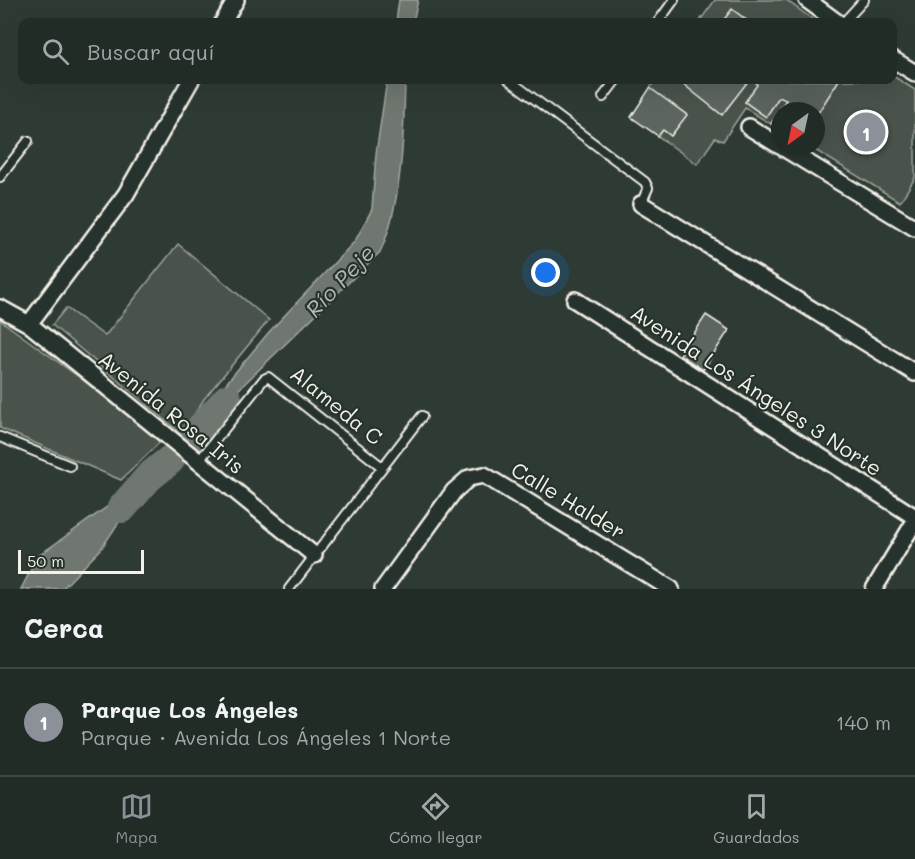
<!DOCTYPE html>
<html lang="es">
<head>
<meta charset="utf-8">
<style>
  body { margin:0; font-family:Mali,sans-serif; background:#2e3833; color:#f1f3f6 }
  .compass { position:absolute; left:771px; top:102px; width:54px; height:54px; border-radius:50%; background:#222c27; box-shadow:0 6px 24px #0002; rotate:213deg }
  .scale { position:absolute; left:18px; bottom:15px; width:126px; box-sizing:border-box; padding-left:6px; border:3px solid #f4f1e8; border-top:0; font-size:16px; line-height:21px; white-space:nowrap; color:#f4f1e8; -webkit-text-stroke:4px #26332d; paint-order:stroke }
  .you { position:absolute; left:546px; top:273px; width:21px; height:21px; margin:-15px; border:4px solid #fff; border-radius:50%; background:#1a73e8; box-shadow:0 0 0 9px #1a73e833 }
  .badge { display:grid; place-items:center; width:39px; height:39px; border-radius:50%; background:#8c9099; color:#fff; font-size:20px; font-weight:700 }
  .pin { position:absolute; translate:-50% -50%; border:3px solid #fff; box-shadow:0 2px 6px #0006 }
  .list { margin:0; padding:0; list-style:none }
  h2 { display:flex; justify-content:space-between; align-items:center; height:78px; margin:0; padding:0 24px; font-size:26px }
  h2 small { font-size:20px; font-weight:400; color:#a2a7a7 }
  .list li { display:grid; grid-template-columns:39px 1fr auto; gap:18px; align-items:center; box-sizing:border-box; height:108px; padding:0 24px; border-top:2px solid #3f4844 }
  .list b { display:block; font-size:22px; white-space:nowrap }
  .list p { margin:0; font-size:20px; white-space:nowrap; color:#a2a7a7 }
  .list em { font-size:20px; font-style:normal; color:#a2a7a7 }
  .icon { flex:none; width:33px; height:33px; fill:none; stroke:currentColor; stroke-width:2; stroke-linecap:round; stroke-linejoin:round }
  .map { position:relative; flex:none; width:915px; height:589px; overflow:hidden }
  .search { position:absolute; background:#222c27; box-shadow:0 6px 24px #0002; left:18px; right:18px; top:18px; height:66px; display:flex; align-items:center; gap:15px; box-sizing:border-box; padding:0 21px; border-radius:12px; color:#a2a7a7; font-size:22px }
  .sheet { height:186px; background:#222c27 }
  nav { display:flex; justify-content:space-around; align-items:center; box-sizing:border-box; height:84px; border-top:2px solid #3f4844; background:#222c27; font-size:16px; color:#a2a7a7 }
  nav a { display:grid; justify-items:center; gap:3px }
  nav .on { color:#8c9099 }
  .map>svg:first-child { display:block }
</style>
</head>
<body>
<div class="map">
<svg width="915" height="589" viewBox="0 0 915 589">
  <rect width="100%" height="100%" fill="#2e3b34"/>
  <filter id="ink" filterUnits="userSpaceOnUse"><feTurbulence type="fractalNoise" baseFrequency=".0167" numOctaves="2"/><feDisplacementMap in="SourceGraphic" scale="12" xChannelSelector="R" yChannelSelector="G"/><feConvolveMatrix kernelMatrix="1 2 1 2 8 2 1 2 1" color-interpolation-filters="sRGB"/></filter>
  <g filter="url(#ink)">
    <path fill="#48524c" stroke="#9ea29a" stroke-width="1.5" d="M715,0H786L816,22H699Z
      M893,76L915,90V178L900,202L810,147H816V116L839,80H892Z
      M656,80H755L757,85L745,102L766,117L779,97L786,100L771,124L745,108L723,141L715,138L697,164L658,136L663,130L671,136L686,115L650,88Z
      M178,244L269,320L204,399L182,434L52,325L66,308L105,336Z
      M0,320L87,383L160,442L121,480L0,428Z"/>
    <path fill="#6f7770" stroke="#a4a8a0" stroke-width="1.5" d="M399,0H418L413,22H396Z
      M387,80H405C404,131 402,206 380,252L199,428L214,398L269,332L355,241L372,209L376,154Z
      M149,477L101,549L62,589H21L38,556Z"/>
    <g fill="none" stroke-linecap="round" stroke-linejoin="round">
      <path stroke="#6f7770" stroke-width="30" d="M191,439L227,399
        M122,508L149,477L170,460"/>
    </g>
    <path fill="#5c655e" stroke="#f4f1e8" stroke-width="1.5" d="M732,9L749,22H722Z
      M678,80H749L722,115Z
      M755,80H839L816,116V111H780V129L771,124L786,100L779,97L766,117L745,102L757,85Z
      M650,88L687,115L671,136L663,130L658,136L631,117Z
      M706,315L729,330L703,370L680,355Z"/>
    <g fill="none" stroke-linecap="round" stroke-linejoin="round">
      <defs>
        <path id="service" d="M658,22L674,0
          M844,22L864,0
          M509,80L645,182L648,188L641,204
          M603,97L616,80
          M0,177L28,141
          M0,437L70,466
          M198,462L264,379L268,377L382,467
          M289,589L422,416"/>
        <path id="minor" d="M807,0L837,22
          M223,22L236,0
          M892,59L915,73
          M749,127L780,146
          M782,147L915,228
          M641,204L915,373
          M575,300L915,517
          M0,308L29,324L314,555
          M29,324L126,194L191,80
          M383,589L454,491L469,478L484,475L671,589
          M874,589L915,521"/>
      </defs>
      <use href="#service" stroke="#f4f1e8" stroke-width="12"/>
      <use href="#minor" stroke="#f4f1e8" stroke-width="20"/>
      <use href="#service" stroke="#26332d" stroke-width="8"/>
      <use href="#minor" stroke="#26332d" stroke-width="15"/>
    </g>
  </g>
  <g text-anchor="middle" stroke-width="4.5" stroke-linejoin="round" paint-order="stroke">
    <g font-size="21" fill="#f4f1e8" stroke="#26332d">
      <text transform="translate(756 391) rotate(33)" y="7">Avenida Los Ángeles 3 Norte</text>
      <text transform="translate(336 406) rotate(39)" y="7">Alameda C</text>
      <text transform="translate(171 413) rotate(39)" y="7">Avenida Rosa Iris</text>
      <text transform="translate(568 501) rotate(31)" y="7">Calle Halder</text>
    </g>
    <g font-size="22" font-style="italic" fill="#b8bab2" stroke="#26332d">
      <text transform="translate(340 281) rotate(-47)" y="8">Río Peje</text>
    </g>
  </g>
</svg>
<svg class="compass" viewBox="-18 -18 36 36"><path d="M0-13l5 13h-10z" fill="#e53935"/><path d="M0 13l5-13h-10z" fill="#a2a7a7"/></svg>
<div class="scale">50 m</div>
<div class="you"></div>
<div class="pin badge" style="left:866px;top:132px">1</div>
<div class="search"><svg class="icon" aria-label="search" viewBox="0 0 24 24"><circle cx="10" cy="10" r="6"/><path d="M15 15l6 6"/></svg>Buscar aquí</div>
</div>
<section class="sheet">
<h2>Cerca<small></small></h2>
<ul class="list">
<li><span class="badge">1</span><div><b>Parque Los Ángeles</b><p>Parque · Avenida Los Ángeles 1 Norte</p></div><em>140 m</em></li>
</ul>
</section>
<nav>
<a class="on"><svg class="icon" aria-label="map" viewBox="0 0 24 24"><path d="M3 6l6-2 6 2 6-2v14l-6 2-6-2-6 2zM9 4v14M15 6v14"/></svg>Mapa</a>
<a><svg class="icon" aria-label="directions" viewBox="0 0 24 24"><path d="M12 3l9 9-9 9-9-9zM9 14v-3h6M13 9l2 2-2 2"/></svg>Cómo llegar</a>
<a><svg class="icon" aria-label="saved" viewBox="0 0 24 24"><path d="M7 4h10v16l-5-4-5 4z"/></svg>Guardados</a>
</nav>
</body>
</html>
